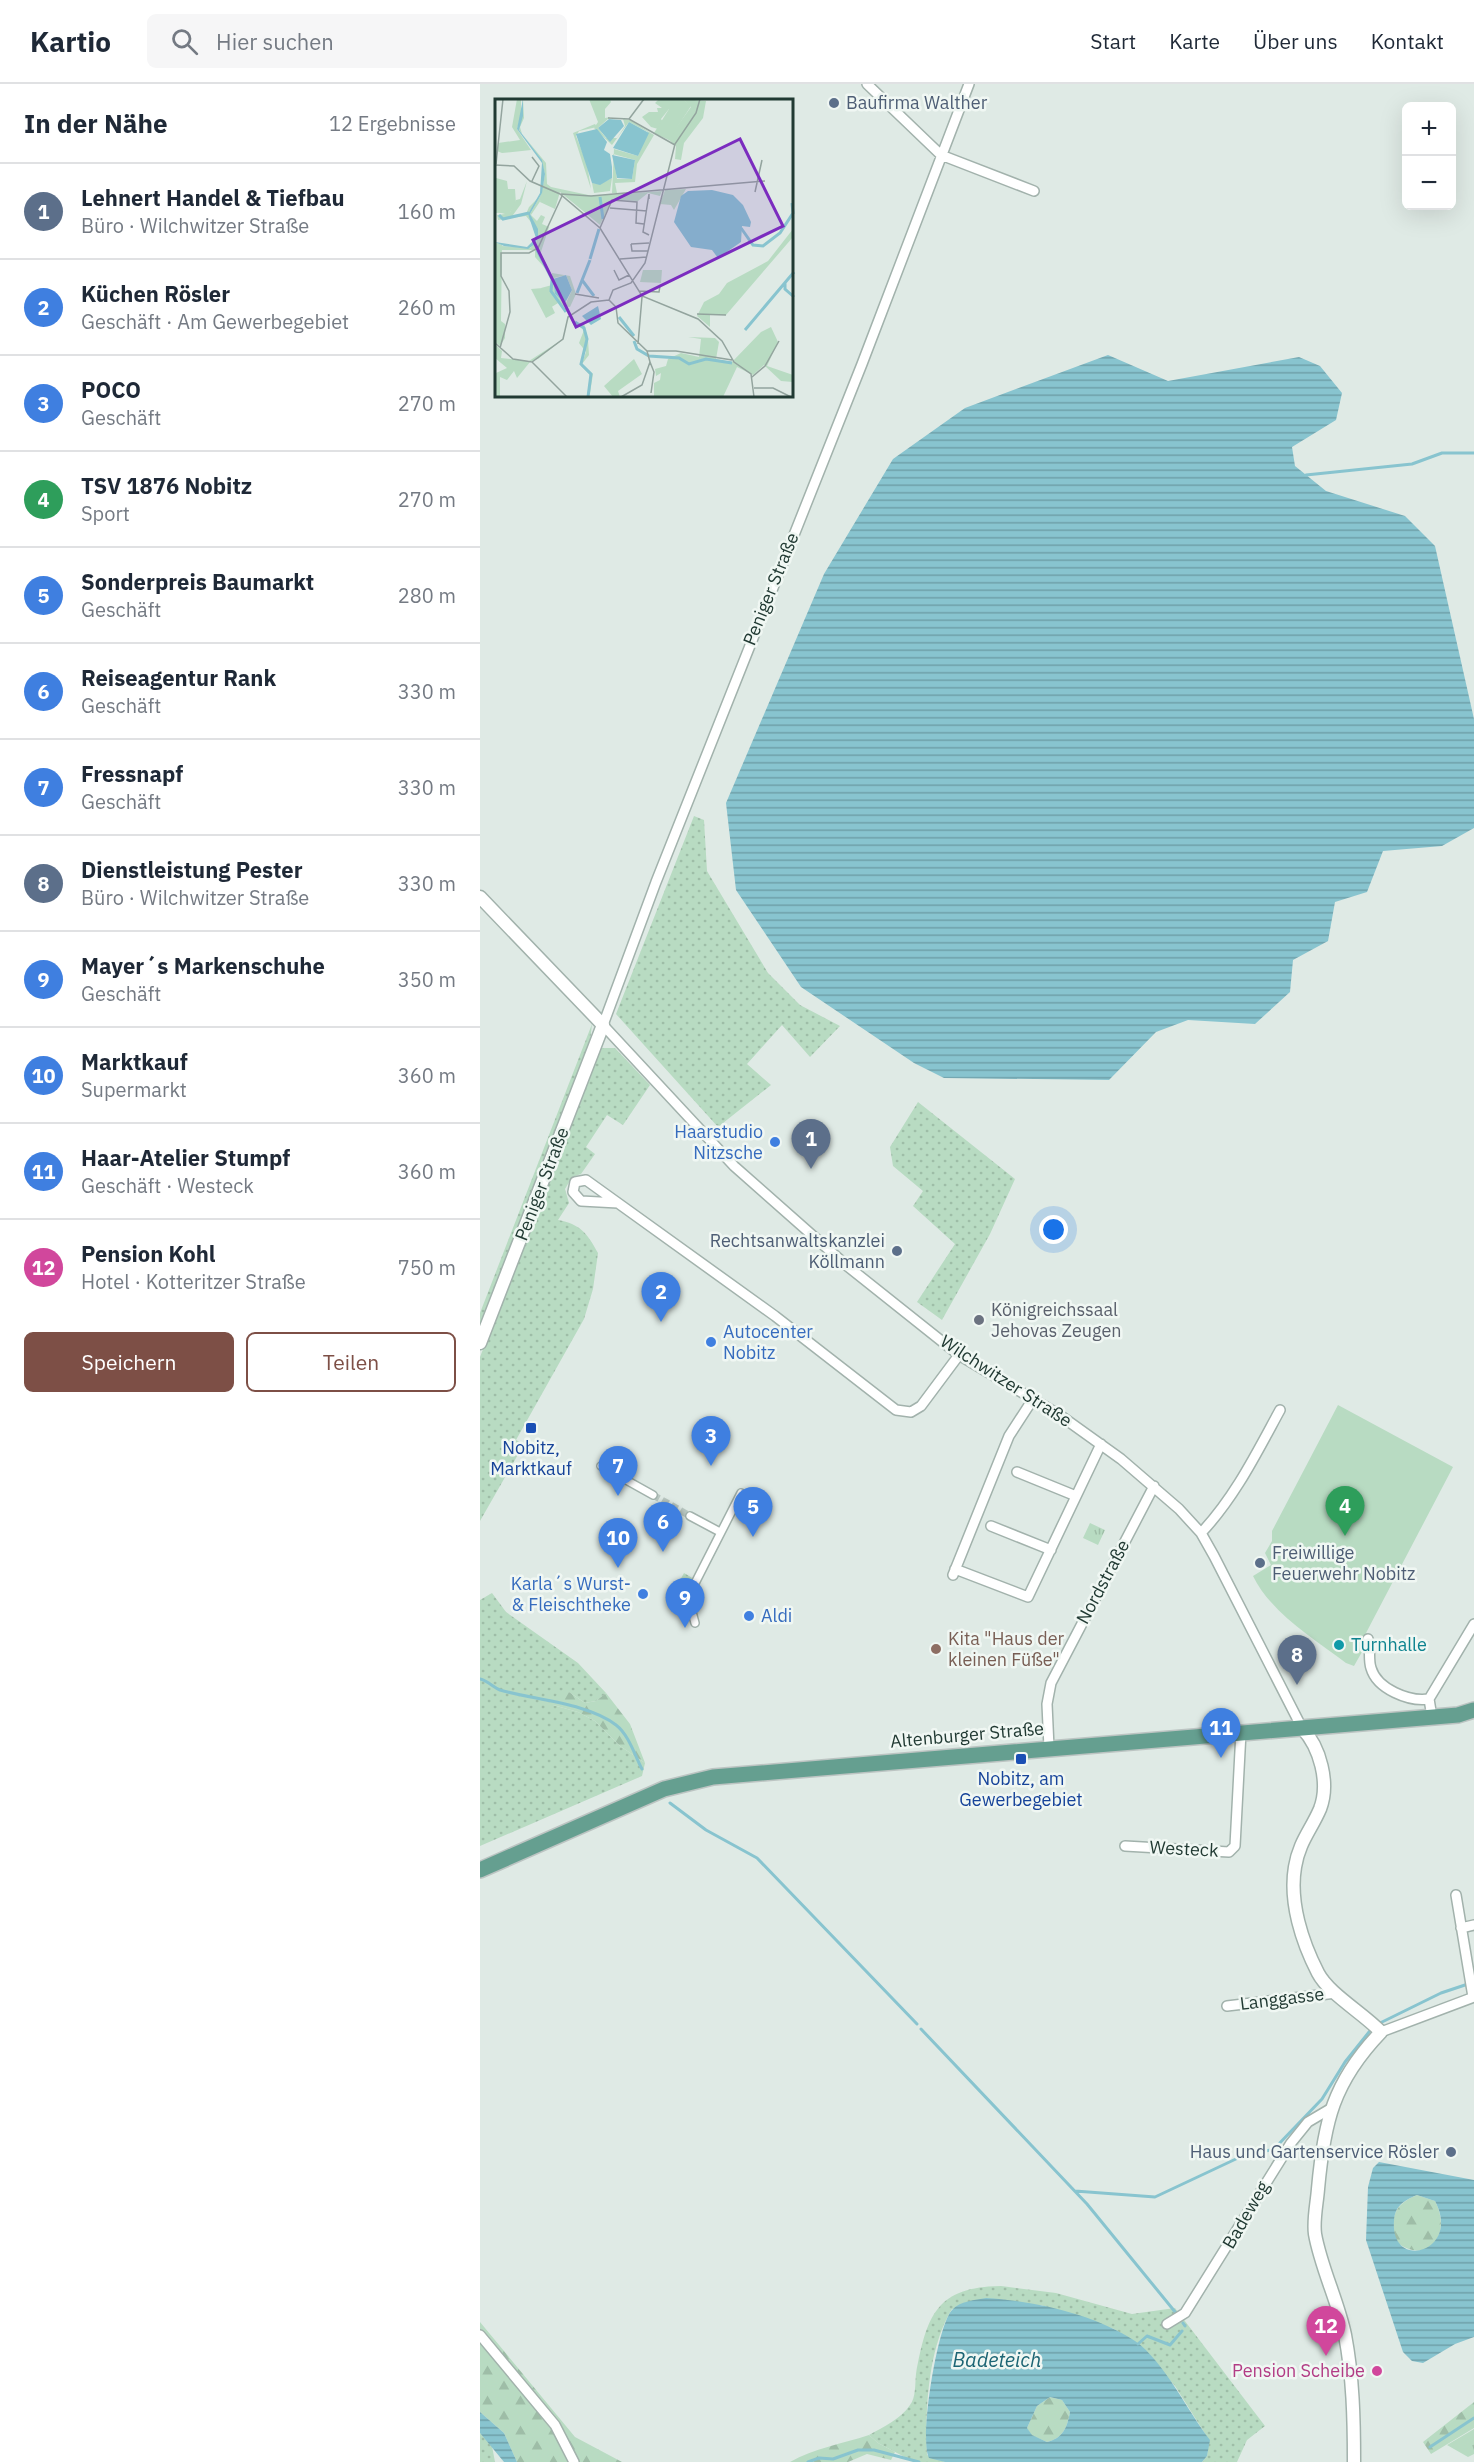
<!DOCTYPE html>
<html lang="de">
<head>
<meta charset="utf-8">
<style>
  body { margin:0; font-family:"IBM Plex Sans",sans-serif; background:#f6f6f7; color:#1f2937 }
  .controls { position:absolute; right:18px; top:18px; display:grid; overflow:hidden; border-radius:9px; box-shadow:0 6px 24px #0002 }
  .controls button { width:54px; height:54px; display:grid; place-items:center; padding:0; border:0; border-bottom:2px solid #e0e1e3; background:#fff; color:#1f2937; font:30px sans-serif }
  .you { position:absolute; left:574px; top:1146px; width:21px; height:21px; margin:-15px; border:4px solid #fff; border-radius:50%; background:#1a73e8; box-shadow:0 0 0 9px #1a73e833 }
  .badge { display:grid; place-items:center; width:39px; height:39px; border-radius:50%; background:#7d4f46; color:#fff; font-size:20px; font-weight:700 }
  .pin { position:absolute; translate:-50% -50px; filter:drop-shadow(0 2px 3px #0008) }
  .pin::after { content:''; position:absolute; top:32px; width:21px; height:18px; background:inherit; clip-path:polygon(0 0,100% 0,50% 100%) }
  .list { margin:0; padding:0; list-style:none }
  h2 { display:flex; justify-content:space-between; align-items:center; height:78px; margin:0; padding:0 24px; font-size:26px }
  h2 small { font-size:20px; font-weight:400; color:#747a83 }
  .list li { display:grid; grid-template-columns:39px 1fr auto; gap:18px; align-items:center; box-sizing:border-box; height:96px; padding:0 24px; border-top:2px solid #e0e1e3 }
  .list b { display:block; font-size:22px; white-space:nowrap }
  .list p { margin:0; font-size:20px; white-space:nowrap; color:#747a83 }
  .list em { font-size:20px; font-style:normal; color:#747a83 }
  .actions { display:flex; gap:12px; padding:18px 24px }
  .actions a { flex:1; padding:14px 0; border:2px solid #7d4f46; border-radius:9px; text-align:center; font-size:21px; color:#7d4f46 }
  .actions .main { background:#7d4f46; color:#fff }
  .icon { flex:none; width:33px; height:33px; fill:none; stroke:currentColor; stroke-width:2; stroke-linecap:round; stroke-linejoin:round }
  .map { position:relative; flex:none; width:994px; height:2378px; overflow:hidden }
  header { display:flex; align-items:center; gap:36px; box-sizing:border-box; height:84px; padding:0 30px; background:#fff; border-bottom:2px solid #e0e1e3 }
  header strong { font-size:28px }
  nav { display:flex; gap:33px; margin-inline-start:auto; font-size:21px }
  .search { width:420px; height:54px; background:#f6f6f7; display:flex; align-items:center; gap:15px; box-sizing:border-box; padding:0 21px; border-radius:9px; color:#747a83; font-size:22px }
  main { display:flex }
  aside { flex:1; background:#fff }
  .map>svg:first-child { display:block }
</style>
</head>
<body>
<header>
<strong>Kartio</strong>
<div class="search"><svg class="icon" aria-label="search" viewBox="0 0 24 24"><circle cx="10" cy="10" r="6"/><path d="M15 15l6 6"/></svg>Hier suchen</div>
<nav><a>Start</a><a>Karte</a><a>Über uns</a><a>Kontakt</a></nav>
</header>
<main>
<aside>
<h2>In der Nähe<small>12 Ergebnisse</small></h2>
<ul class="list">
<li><span class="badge" style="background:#5c6f8a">1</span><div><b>Lehnert Handel &amp; Tiefbau</b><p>Büro · Wilchwitzer Straße</p></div><em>160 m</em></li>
<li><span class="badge" style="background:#3f7fe0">2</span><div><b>Küchen Rösler</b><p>Geschäft · Am Gewerbegebiet</p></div><em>260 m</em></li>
<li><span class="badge" style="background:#3f7fe0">3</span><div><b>POCO</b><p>Geschäft</p></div><em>270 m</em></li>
<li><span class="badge" style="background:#2e9e5b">4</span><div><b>TSV 1876 Nobitz</b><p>Sport</p></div><em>270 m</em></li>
<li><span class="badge" style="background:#3f7fe0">5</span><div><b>Sonderpreis Baumarkt</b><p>Geschäft</p></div><em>280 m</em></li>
<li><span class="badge" style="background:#3f7fe0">6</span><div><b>Reiseagentur Rank</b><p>Geschäft</p></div><em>330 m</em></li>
<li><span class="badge" style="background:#3f7fe0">7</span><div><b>Fressnapf</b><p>Geschäft</p></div><em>330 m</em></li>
<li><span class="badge" style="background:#5c6f8a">8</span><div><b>Dienstleistung Pester</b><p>Büro · Wilchwitzer Straße</p></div><em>330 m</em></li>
<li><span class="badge" style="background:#3f7fe0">9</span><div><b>Mayer´s Markenschuhe</b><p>Geschäft</p></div><em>350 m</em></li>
<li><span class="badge" style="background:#3f7fe0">10</span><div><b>Marktkauf</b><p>Supermarkt</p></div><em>360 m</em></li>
<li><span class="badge" style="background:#3f7fe0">11</span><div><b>Haar-Atelier Stumpf</b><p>Geschäft · Westeck</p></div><em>360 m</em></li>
<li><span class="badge" style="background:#d1479c">12</span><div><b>Pension Kohl</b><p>Hotel · Kotteritzer Straße</p></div><em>750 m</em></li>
</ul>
<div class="actions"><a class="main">Speichern</a><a>Teilen</a></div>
</aside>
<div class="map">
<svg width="994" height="2378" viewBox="0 0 994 2378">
  <defs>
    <pattern id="grass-dots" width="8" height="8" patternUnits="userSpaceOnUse" patternTransform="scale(1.5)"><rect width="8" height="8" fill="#b8dbc2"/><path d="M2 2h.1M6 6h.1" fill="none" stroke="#9ebda7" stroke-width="1.8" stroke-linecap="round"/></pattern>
    <pattern id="forest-firs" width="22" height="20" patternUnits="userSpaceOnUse" patternTransform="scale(1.5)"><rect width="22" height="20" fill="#b8dbc2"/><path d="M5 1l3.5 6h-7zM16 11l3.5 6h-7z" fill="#9ebda7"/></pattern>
    <pattern id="park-tufts" width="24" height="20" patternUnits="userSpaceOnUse" patternTransform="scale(1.5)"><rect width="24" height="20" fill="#b8dbc2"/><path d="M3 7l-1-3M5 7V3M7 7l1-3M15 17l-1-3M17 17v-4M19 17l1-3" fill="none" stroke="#9ebda7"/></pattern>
    <pattern id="water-rules" width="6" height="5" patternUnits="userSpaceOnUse" patternTransform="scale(1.5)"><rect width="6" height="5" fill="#88c4cf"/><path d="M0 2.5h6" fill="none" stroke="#6fa0a9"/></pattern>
  </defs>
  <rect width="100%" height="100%" fill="#dfeae5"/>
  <path fill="url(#grass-dots)" d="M214,732L224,736L227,787L288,889L320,921L360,942L330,973L302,941L267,980L291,1001L238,1043L136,930Z
    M112,940L110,958L0,1244V1229Z
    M120,964H135L170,1001L143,1041L127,1031L106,1063L115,1070L101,1090L92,1093L85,1105L89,1119L78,1136C100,1140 107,1149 118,1169L113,1205L104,1235L36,1356L44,1360L0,1437V1273Z
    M438,1018L535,1095L510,1150L462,1236L437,1218L475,1160L433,1122L443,1107L413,1082L410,1063Z
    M204,1489L214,1495L202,1517L191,1512Z
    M12,1509L26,1528L98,1579L126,1609L116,1617L105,1619L89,1608L73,1621L98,1628L115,1637L140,1662L165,1679L162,1692L0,1762V1516Z
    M521,2202L576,2209L652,2230L695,2224L785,2342L767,2356L757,2378H722L727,2372L729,2356L695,2302L678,2283L655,2258L634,2245L561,2221L472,2225C448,2264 445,2326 447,2371L465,2378H434L398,2359L389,2351C403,2343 421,2335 430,2321C436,2314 435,2299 436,2290C447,2230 457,2203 521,2202Z
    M0,2349L12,2362L15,2378H0Z"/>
  <path fill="url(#forest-firs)" d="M80,1608H89L105,1619L116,1617L126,1609L150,1640L165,1679L140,1662L115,1637L98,1628L73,1621L74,1614Z
    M937,2111L955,2117C973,2151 947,2183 915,2157C911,2133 913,2121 937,2111Z
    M0,2238L95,2353L142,2378H37L24,2349L0,2328Z
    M570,2313L582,2316L590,2328C587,2344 583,2354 567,2358L551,2351L547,2344L557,2322Z
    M994,2318V2344L951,2370L943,2358Z
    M389,2351L398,2359L415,2368L411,2376L387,2370L368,2378H310C334,2364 362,2360 389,2351Z"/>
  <path fill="url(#park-tufts)" d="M610,1439L625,1446L618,1461L603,1454Z
    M994,2345V2370L988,2373L967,2361Z"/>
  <path fill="#b8dbc2" d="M858,1321L973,1383L886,1549L891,1552L874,1582L866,1579C834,1555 791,1529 773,1492L791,1481L785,1469L792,1457V1447Z"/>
  <path fill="url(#water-rules)" fill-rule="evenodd" d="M628,271L688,297L819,273L840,282L862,309L856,336L812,363L815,382L846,407L925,432L955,462L994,635V744L962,762L903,767L887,808L855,818L848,857L813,876L810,908L775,940L708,936L676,948L629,996L464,994L434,979L321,903L256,806L246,719L344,490L413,375L485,324Z
    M899,2078L994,2096V2253L975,2260L943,2279L932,2277L923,2268L886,2156L888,2103L893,2084ZM937,2111L955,2117C982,2168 910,2188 914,2137C915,2122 923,2117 937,2111Z
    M506,2214C555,2217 614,2230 655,2257C684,2277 708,2328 730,2356L727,2372L722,2378H465L449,2374C439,2356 457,2242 472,2226C480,2217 495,2216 506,2214ZM570,2313L582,2316L590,2328C587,2344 583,2354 567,2358L552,2351L547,2344L557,2322Z
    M0,2328L24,2349L37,2378H24L0,2349Z"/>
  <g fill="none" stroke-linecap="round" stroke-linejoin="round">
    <path stroke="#88c4cf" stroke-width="3" d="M826,391L932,380L962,369H994
      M0,1595C8,1597 13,1603 20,1606C54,1616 108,1619 136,1641C149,1651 155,1672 162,1685
      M190,1719L226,1746L277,1774L437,1940
      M898,1940L961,1909L988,1900
      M441,1945L607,2120L696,2229
      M595,2107L675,2113L758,2074L794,2065L842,2015L865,1978L893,1943
      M703,2239L705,2242
      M658,2260L667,2252L690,2261L702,2247
      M950,2363L994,2334
      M328,2378L339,2374L353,2375L378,2366H394L439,2378"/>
    <path stroke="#b9c7c1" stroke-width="7" stroke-dasharray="7 3.5" stroke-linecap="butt" d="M173,1411L210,1432"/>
    <defs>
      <path id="pedestrian" d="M121,1382L173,1411
        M210,1432L240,1448
        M215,1539L208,1513L261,1409"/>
      <path id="minor" d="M387,0L461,71L554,107
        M489,0L382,280L176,798L123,941L254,1082L366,1181L479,1271L581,1332L641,1375L699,1425L721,1449L734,1472L822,1644
        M138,1119L101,1117L93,1108L95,1098L106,1096L295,1232L416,1326L431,1328L441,1322L479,1271
        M537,1388L596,1412
        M511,1442L571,1466
        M721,1449C755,1413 776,1370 800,1326
        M475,1485L548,1513L621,1360
        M473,1491L529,1352L553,1315
        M888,1555C891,1565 888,1575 891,1584C897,1605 929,1618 949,1615
        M952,1633L949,1615L994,1540
        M569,1664L567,1620L571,1599L674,1402
        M645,1762L749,1768L755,1762L761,1648
        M976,1811L993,1913
        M981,1844L994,1841
        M747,1922L856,1909
        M901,1948L994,1913
        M687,2240L705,2229L811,2059L828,2038L850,2025
        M0,2251L75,2341L94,2378"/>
      <path id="tertiary" d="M0,813L123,941L0,1259
        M822,1644C840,1663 850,1699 840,1725C831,1746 819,1758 815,1783C809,1818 822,1858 838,1889C849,1910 883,1929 901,1948C853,1998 844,2038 838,2105C837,2119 833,2136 835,2150C841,2184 858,2217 865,2251C873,2293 874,2335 874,2378"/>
      <path id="primary" d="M0,1786L184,1705L233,1693L978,1631L994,1626"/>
    </defs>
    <use href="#pedestrian" stroke="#a2b2ac" stroke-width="10"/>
    <use href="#minor" stroke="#a2b2ac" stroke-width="12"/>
    <use href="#tertiary" stroke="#a2b2ac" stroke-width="15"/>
    <use href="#primary" stroke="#bcc4c2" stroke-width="18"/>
    <use href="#pedestrian" stroke="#fff" stroke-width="7"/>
    <use href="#minor" stroke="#fff" stroke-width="9"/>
    <use href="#tertiary" stroke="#fff" stroke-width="12"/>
    <use href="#primary" stroke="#659f90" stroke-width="15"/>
  </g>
  <g fill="#5c6f8a" stroke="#f0f7f3" stroke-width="2">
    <circle cx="354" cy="19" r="6"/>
    <circle cx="417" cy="1167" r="6"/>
    <circle cx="780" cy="1479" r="6"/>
    <circle cx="971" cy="2068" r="6"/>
  </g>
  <g fill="#3f7fe0" stroke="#f0f7f3" stroke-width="2">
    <circle cx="295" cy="1058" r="6"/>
    <circle cx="231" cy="1258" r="6"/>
    <circle cx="163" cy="1510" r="6"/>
    <circle cx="269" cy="1532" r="6"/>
  </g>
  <circle fill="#6b7280" stroke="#f0f7f3" stroke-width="2" cx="499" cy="1236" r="6"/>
  <g fill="#1a4fb4" stroke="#f0f7f3" stroke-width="2">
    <rect x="45" y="1338" width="12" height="12" rx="3"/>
    <rect x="535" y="1669" width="12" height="12" rx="3"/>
  </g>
  <circle fill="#0f9aa8" stroke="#f0f7f3" stroke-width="2" cx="859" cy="1561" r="6"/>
  <circle fill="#8d6e63" stroke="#f0f7f3" stroke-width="2" cx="456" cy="1565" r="6"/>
  <circle fill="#d1479c" stroke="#f0f7f3" stroke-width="2" cx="897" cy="2287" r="6"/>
  <g text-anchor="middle" stroke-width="5" stroke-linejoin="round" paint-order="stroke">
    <g font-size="18" fill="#4e5e75" stroke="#f0f7f3" text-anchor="start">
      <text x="366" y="25">Baufirma Walther</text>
      <text x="405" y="1163" text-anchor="end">Rechtsanwaltskanzlei<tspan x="405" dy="21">Köllmann</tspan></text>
      <text x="792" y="1475">Freiwillige<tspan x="792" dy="21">Feuerwehr Nobitz</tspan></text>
      <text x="959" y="2074" text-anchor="end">Haus und Gartenservice Rösler</text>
    </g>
    <g font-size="18" fill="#213a33" stroke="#f0f7f3">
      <text transform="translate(291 505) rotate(-68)" y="6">Peniger Straße</text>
      <text transform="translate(62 1100) rotate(-69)" y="6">Peniger Straße</text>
      <text transform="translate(526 1297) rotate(33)" y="6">Wilchwitzer Straße</text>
      <text transform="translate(623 1498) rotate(-62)" y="6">Nordstraße</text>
      <text transform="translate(487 1651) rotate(-5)" y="6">Altenburger Straße</text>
      <text transform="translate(704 1765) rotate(3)" y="6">Westeck</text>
      <text transform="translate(802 1915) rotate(-7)" y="6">Langgasse</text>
      <text transform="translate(766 2131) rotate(-60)" y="6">Badeweg</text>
    </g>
    <g font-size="18" fill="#366cbe" stroke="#f0f7f3" text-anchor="end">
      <text x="283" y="1054">Haarstudio<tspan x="283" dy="21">Nitzsche</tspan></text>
      <text x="243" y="1254" text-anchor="start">Autocenter<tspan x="243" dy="21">Nobitz</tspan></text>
      <text x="151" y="1506">Karla´s Wurst-<tspan x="151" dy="21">&amp; Fleischtheke</tspan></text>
      <text x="281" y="1538" text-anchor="start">Aldi</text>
    </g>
    <g font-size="18" fill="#5b616d" stroke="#f0f7f3" text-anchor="start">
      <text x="511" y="1232">Königreichssaal<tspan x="511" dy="21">Jehovas Zeugen</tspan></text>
    </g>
    <g font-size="18" fill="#164399" stroke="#f0f7f3">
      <text x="51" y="1370">Nobitz,<tspan x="51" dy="21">Marktkauf</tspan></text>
      <text x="541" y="1701">Nobitz, am<tspan x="541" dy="21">Gewerbegebiet</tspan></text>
    </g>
    <g font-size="18" fill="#785e54" stroke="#f0f7f3" text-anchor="start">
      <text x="468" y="1561">Kita "Haus der<tspan x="468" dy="21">kleinen Füße"</tspan></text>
    </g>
    <g font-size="18" fill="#0d838f" stroke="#f0f7f3" text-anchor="start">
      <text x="871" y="1567">Turnhalle</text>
    </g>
    <g font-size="18" fill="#b23c85" stroke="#f0f7f3" text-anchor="end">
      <text x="885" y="2293">Pension Scheibe</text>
    </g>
    <g font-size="20" font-style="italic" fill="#1d6574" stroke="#f0f7f3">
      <text x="517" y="2283">Badeteich</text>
    </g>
  </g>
  <g transform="translate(15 15)">
    <rect width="298" height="298" fill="#dfeae5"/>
    <path d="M22,0H26V15L22,30L36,51L7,54L2,52L3,44L25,41L17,28ZM28,0L29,19L25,28L27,35L51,64L52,85L56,88L98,97L167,92L165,97L153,94L143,102L117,101L105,126L65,93L60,110L45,103L50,75L46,60L24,31ZM94,0H115L116,3L110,10V19L115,18L103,29L111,39H122L130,27L128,20L135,21L159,36L142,65L140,83L120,84L122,94H117L119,50L143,57L153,33L134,23L117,46L99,29L103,23ZM118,55L140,61L137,80H122ZM174,0V10L166,20L168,23L163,30L156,28L147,18L154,13H163L162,9H167L160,4L163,1ZM188,0L211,2L208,19L189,44L186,61L180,60L181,47L173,40L196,8ZM0,67L1,79L12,82L13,90H20L21,105L15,113L1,114ZM191,90L179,111L176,106L165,105L170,91ZM298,130V138L231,216H215V228L202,217L209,203L224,195L232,184L273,162ZM1,143L7,146L6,222L10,225V239L5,247L0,243ZM57,174L75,177L81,195L75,208L68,207L56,192ZM71,176L77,191L71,204L60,195L59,184V179ZM48,189L60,214L51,219L36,190ZM276,228L283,243L272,267L298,276V283L286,282L269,266L258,276L242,268L228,298H159V284L165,281L166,274L161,277L160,270L171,267L173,260L186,254L204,258L206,240L193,238L220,239L224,243L221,260L237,263L266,233ZM68,240L43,260L35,263L22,279L19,272L12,281L5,278V298H1V274L12,269L0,259V245L7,252L6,259L34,262ZM139,260L147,275L123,292L125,298H118L109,287Z" fill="#b8dbc2" fill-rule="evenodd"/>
    <path d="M174,0H188L196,7L174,41L159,34L174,10ZM100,25L102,28L84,32L81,37L92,65L96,90L78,34ZM32,82L26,105L18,116L31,115L34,108L44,98L33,115L40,128L31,117L3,121L2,116L10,115L2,113H15L21,101L25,100ZM47,94L50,95L36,116L42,122L46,116L50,118L47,125L54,128L45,156L57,177L40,158V151H6V147L35,149L42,142L43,132L35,115ZM79,224H89L93,241L94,256L87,265L98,275L95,294L92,298L95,276L86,267L91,253L84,244L89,231Z" fill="#b8dbc2"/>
    <path d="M117,79L115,92L99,94L97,84L105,85Z" fill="#b8dbc2"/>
    <path d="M167,171L166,184L145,183L148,171ZM57,186L63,204L55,209L46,189Z" fill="#b8dbc2"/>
    <path d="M28,0V17L24,31L47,61L50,75L47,94L35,115L43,130V138L40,145L33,150L9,147L0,143L32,148L41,139L33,115L45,94L47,64L22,30ZM114,20L126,21L129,27L115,43L103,29ZM134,23L154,34L143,57L118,49ZM102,30L112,43L109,51L115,55L117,68V79L105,86L97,84L81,35ZM117,56L140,61L137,80L122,79ZM217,91L238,96L248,106L256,123L255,128L247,127L246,143L223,159L217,151L196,148L179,123L186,97L193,92ZM71,176L77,191L70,204L60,195L58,180ZM103,207L106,220L96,226L87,217Z" fill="#88c4cf"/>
    <path fill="none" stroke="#88c4cf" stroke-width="3" d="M105,98L108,120M4,116L8,120L34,114M246,129L258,146L268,147L285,134L298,114L297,104M42,151L57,180M95,160L104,130M57,181L56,192L71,213M87,181L99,197M290,183V190L299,198M82,194L95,161M124,218L139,237M80,223L89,229L92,240L86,265L96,275L93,298M250,231L299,173M139,242L142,250L154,257L184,259L194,265L211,260L237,264"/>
    <path fill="none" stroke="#93a49e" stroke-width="1.5" d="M113,19L134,20L180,46M134,20L149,0M37,58L44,67L37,82M1,65L8,0M0,66L19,67L35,82L65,95L105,129L147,197L203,220L227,242L239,263L256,275L259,298M260,93L267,61M66,95L96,97L270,82M154,100V95L148,133L154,136M115,109L152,112M105,129L117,101L142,103L141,124L149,125M136,145L137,152H153M136,145L154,144M125,160L152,158M119,171L124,181L134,176M144,192L164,193L165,187M80,195L104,199M114,201L118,191L136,184L150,164L180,45L201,14L205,0M114,201L121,208L123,224L152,252H181L237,261M202,215L231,216M0,244L18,260L37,263L68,240L73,218L96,203L114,201M143,245L147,198M5,249L15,213L14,192L6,177V154H34L43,149L67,97M37,263L72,298M155,263L159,273L156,294M257,278L270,267L284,242M259,289H278L296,298M126,298L147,286L155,263L152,252"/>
    <path fill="#7b2cbf" fill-opacity="0.15" stroke="#7b2cbf" stroke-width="3" d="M245,40L288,127L81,228L38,141Z"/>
    <rect width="298" height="298" fill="none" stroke="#213a33" stroke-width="3"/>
  </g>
</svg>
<div class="controls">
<button>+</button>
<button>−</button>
</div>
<div class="you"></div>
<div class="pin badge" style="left:331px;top:1085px;background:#5c6f8a">1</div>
<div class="pin badge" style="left:181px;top:1238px;background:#3f7fe0">2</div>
<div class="pin badge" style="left:231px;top:1382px;background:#3f7fe0">3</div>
<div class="pin badge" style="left:865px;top:1452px;background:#2e9e5b">4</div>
<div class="pin badge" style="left:273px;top:1453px;background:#3f7fe0">5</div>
<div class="pin badge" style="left:183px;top:1468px;background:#3f7fe0">6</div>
<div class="pin badge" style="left:138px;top:1412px;background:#3f7fe0">7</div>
<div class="pin badge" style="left:817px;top:1601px;background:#5c6f8a">8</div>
<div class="pin badge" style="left:205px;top:1544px;background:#3f7fe0">9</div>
<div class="pin badge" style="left:138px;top:1484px;background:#3f7fe0">10</div>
<div class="pin badge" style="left:741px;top:1674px;background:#3f7fe0">11</div>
<div class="pin badge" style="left:846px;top:2272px;background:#d1479c">12</div>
</div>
</main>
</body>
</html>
